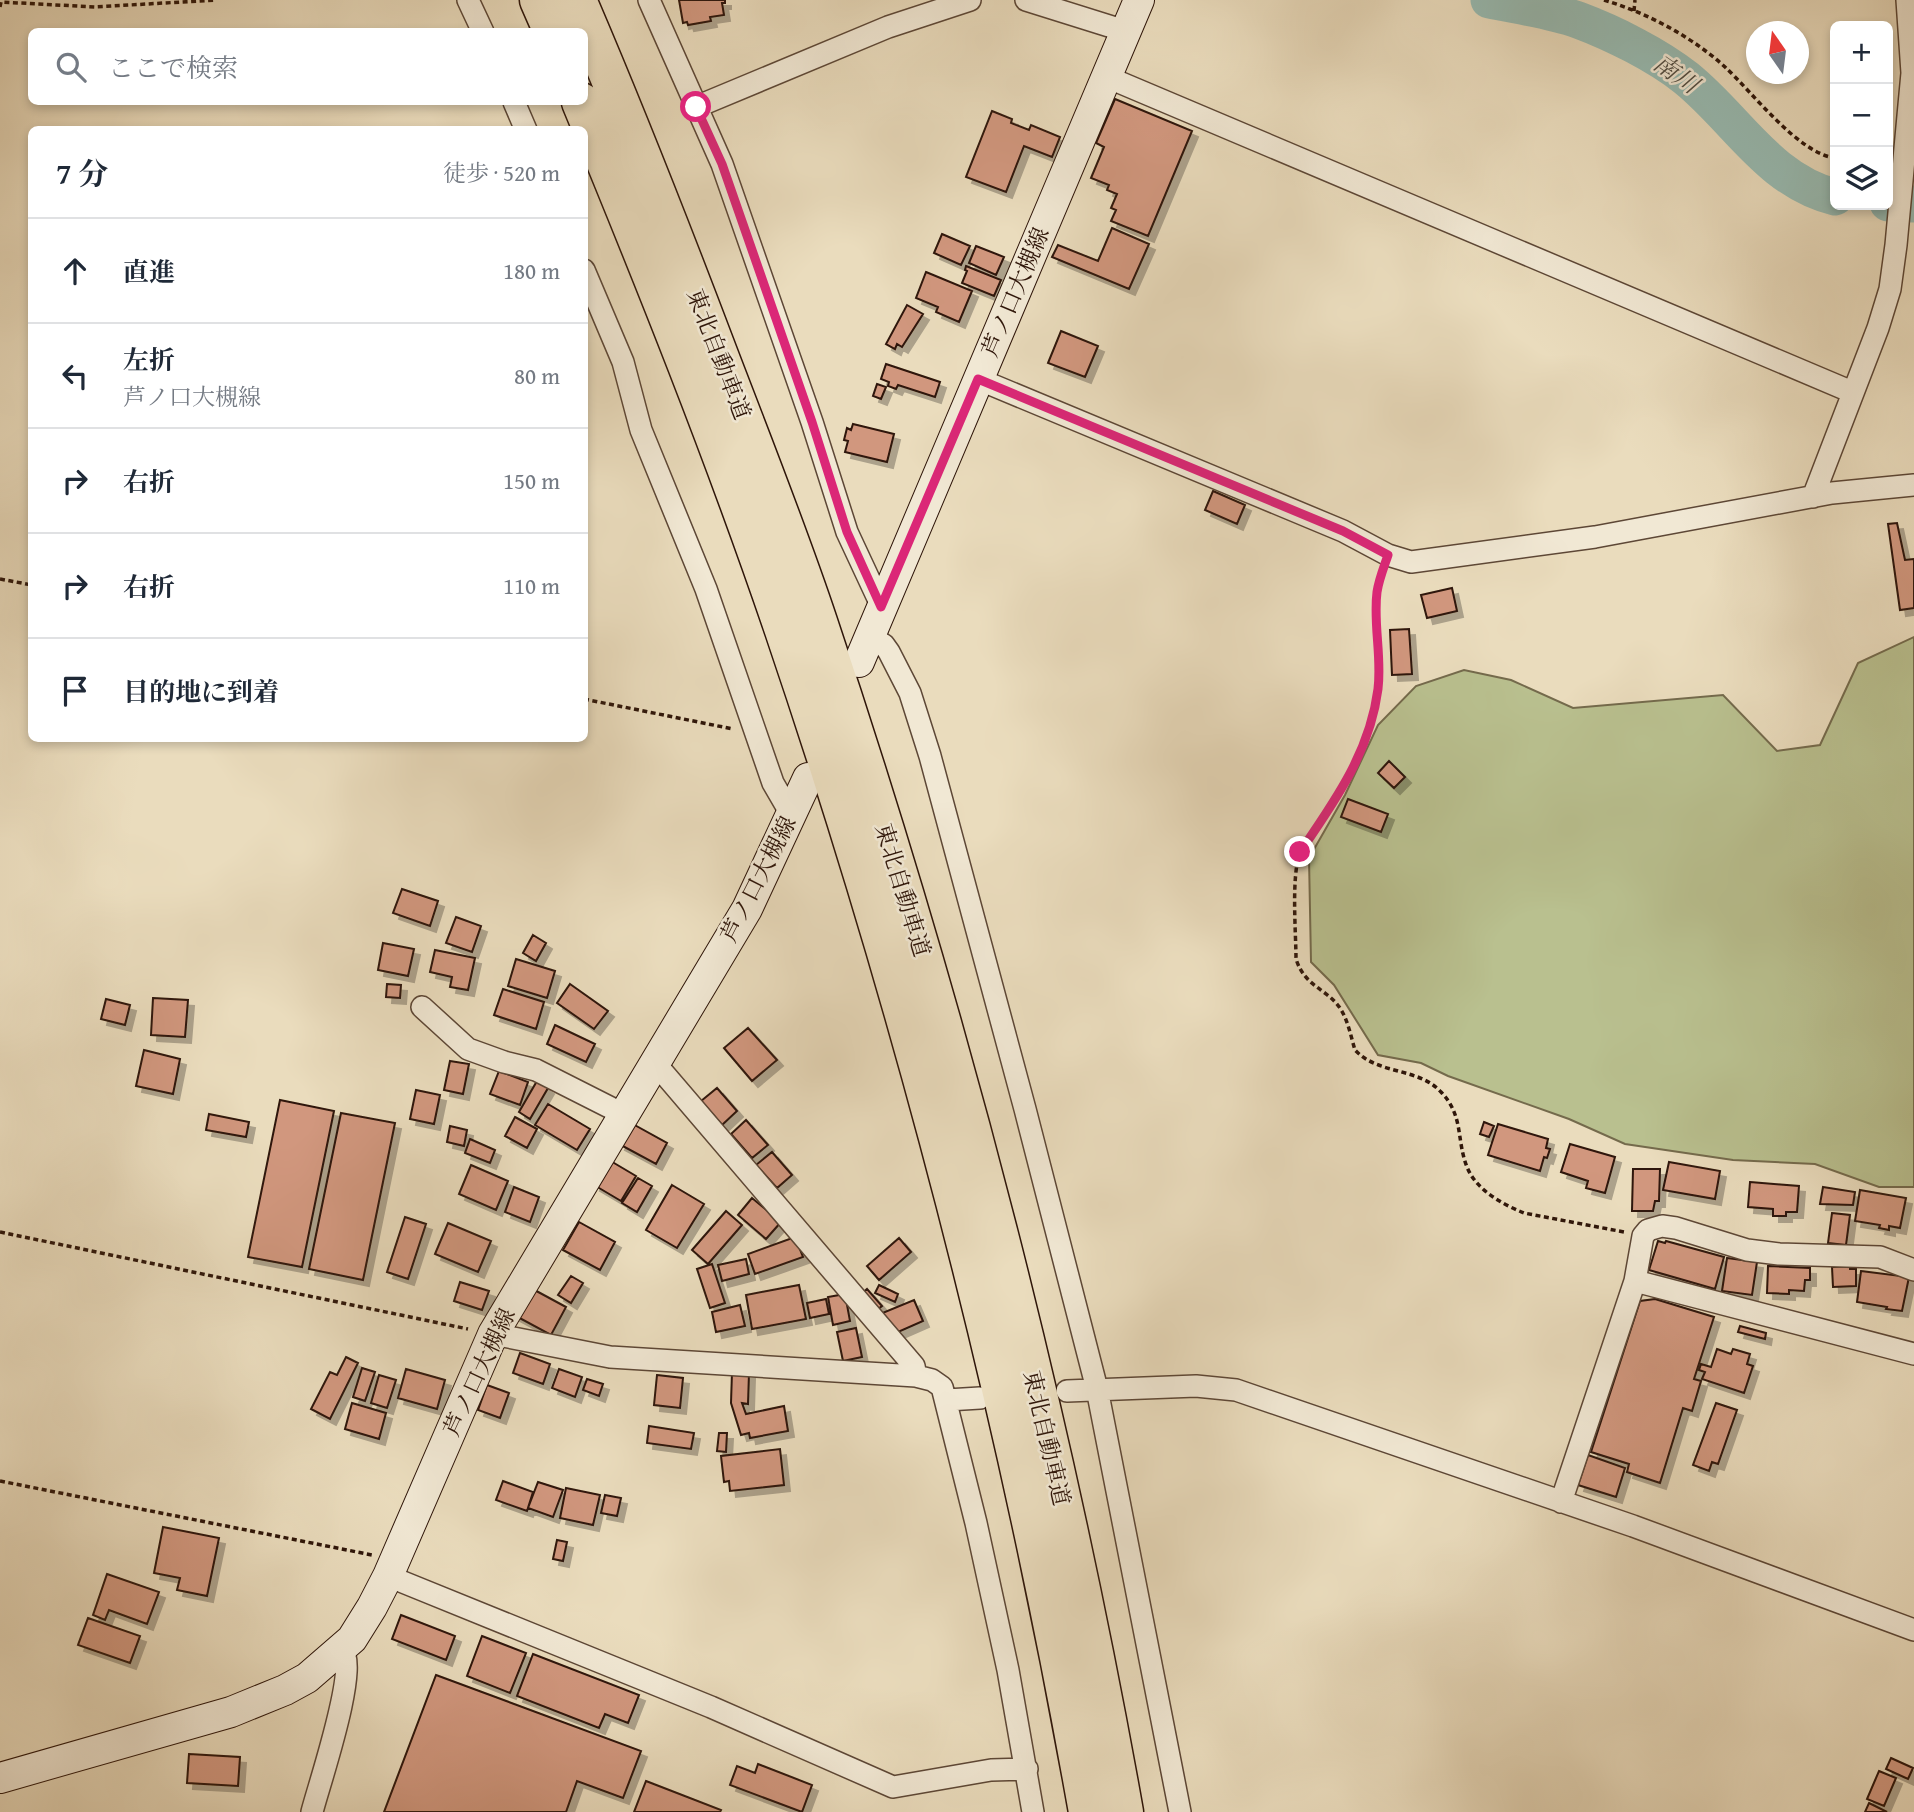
<!DOCTYPE html>
<html lang="ja">
<head>
<meta charset="utf-8">
<style>
  body { margin:0; font-family:"Gentium Book Plus","Noto Serif JP",serif; background:#f6f6f7; color:#1f2937 }
  .controls { position:absolute; right:21px; top:21px; display:grid; overflow:hidden; border-radius:10px; box-shadow:0 4px 10px #0003 }
  .controls button { width:63px; height:63px; display:grid; place-items:center; padding:0; border:0; border-bottom:2px solid #e0e1e3; background:#fff; color:#1f2937; font:35px sans-serif }
  .compass { position:absolute; left:1746px; top:21px; width:63px; height:63px; border-radius:50%; background:#fff; box-shadow:0 4px 10px #0003; rotate:346deg }
  .stop { position:absolute; width:21px; height:21px; margin:-16px; border:5px solid #db2777; border-radius:50%; background:#fff }
  .stop.end { background:#db2777; border-color:#fff; box-shadow:0 2px 7px #0008 }
  .list { margin:0; padding:0; list-style:none }
  h2 { display:flex; justify-content:space-between; align-items:center; height:91px; margin:0; padding:0 28px; font-size:30px }
  h2 small { font-size:23px; font-weight:400; color:#747a83 }
  .list li { display:grid; grid-template-columns:46px 1fr auto; gap:21px; align-items:center; box-sizing:border-box; height:105px; padding:0 28px; border-top:2px solid #e0e1e3 }
  .list b { display:block; font-size:26px; white-space:nowrap }
  .list p { margin:0; font-size:23px; white-space:nowrap; color:#747a83 }
  .list em { font-size:23px; font-style:normal; color:#747a83 }
  .icon { flex:none; width:38px; height:38px; fill:none; stroke:currentColor; stroke-width:2; stroke-linecap:round; stroke-linejoin:round }
  .map { position:relative; flex:none; width:1914px; height:1812px; overflow:hidden }
  .search { position:absolute; background:#fff; box-shadow:0 4px 10px #0003; left:28px; top:28px; width:560px; height:77px; display:flex; align-items:center; gap:18px; box-sizing:border-box; padding:0 24px; border-radius:10px; color:#747a83; font-size:26px }
  .panel { position:absolute; background:#fff; box-shadow:0 4px 10px #0003; left:28px; top:126px; width:560px; height:616px; border-radius:10px }
  .map>svg:first-child { display:block }
</style>
</head>
<body>
<div class="map">
<svg width="1914" height="1812" viewBox="0 0 1914 1812">
  <defs>
    <filter id="shadow"><feDropShadow dx="6" dy="6" stdDeviation="0" flood-color="#0004"/></filter>
  </defs>
  <rect width="100%" height="100%" fill="#eadcbd"/>
  <filter id="stains"><feTurbulence type="fractalNoise" baseFrequency=".00286" numOctaves="4"/><feColorMatrix values="0 0 0 0 .2 0 0 0 0 .09 0 0 0 0 .02 0 0 0 .5 -.17"/></filter>
  <radialGradient id="worn" r=".72"><stop offset=".6" stop-color="#630" stop-opacity="0"/><stop offset="1" stop-color="#630" stop-opacity=".3"/></radialGradient>
  <path fill="#b9c08f" stroke="#746a4c" stroke-width="2" d="M1914,637V1187H1879L1815,1164L1733,1160L1625,1144L1569,1119L1448,1076L1421,1063L1378,1055L1334,985L1311,962L1309,858L1345,795L1378,725L1416,686L1464,670L1511,680L1573,708L1723,695L1777,751L1820,745L1858,663Z"/>
  <g fill="none" stroke-linecap="round" stroke-linejoin="round">
    <path stroke="#98bbb2" stroke-width="37" d="M1489,0C1518,6 1550,10 1578,20C1613,33 1657,55 1686,78C1736,118 1769,181 1835,197
      M1888,203L1914,204"/>
  </g>
  <path fill="#d1977e" stroke="#2e1509" stroke-width="2" filter="url(#shadow)" d="M679,0H725V3H722L724,15L710,17L711,21L688,25L687,22L683,23Z
    M1115,99L1192,131L1148,236L1111,221L1116,210L1111,208L1117,194L1107,190L1109,185L1091,178L1104,147L1096,143Z
    M992,111L1012,119L1011,123L1029,130L1031,125L1060,137L1052,157L1024,146L1006,192L966,177Z
    M1112,228L1149,244L1129,289L1052,257L1058,245L1098,261Z
    M942,234L970,246L961,265L934,253Z
    M976,246L1004,257L996,275L969,263Z
    M966,266L1001,280L994,296L962,283L967,271L965,270Z
    M926,272L972,291L959,322L936,312L938,307L916,298Z
    M907,305L923,314L902,347L897,344L895,349L886,344Z
    M1061,331L1098,346L1085,377L1048,363Z
    M886,364L940,382L935,397L898,385L896,389L888,386L889,382L881,379Z
    M877,384L886,387L881,399L873,396Z
    M853,424L894,434L887,462L845,452L848,441L844,440L847,428L851,430Z
    M1213,491L1245,505L1237,524L1205,510Z
    M1897,523L1905,560L1914,559V608L1900,610L1888,524Z
    M1452,588L1457,611L1427,618L1421,595Z
    M1409,629L1412,674L1392,675L1390,630Z
    M1389,761L1405,777L1394,788L1378,773Z
    M1348,799L1388,814L1381,832L1341,817Z
    M402,889L438,901L430,926L393,913Z
    M456,917L481,926L472,952L446,943Z
    M533,935L546,943L536,961L523,953Z
    M383,943L414,949L408,976L378,970Z
    M435,950L475,958L468,990L450,987L452,977L430,972Z
    M516,959L555,971L547,998L508,986Z
    M387,984L401,985L400,998L386,997Z
    M570,984L608,1011L594,1029L557,1003Z
    M503,989L544,1002L536,1029L494,1015Z
    M153,998L188,1000L185,1037L151,1035Z
    M106,999L130,1005L125,1025L101,1019Z
    M555,1025L595,1044L586,1062L547,1044Z
    M748,1028L777,1060L752,1081L724,1048Z
    M144,1050L180,1059L173,1094L136,1086Z
    M450,1061L469,1064L463,1094L444,1090Z
    M499,1071L528,1082L520,1105L490,1094Z
    M537,1081L548,1088L530,1119L519,1112Z
    M717,1088L737,1111L722,1125L701,1101Z
    M416,1090L440,1095L434,1124L410,1119Z
    M280,1100L334,1111L302,1267L248,1257Z
    M548,1104L590,1129L577,1150L535,1125Z
    M341,1113L395,1123L363,1280L309,1269Z
    M209,1114L249,1122L246,1137L206,1130Z
    M515,1117L537,1129L527,1148L505,1136Z
    M746,1120L768,1145L752,1158L731,1134Z
    M1484,1122L1494,1126L1489,1137L1480,1134Z
    M631,1123L667,1143L656,1164L619,1144Z
    M1498,1124L1548,1139L1546,1148L1550,1149L1547,1158L1544,1157L1540,1171L1488,1155Z
    M450,1126L467,1130L464,1146L447,1142Z
    M470,1139L495,1150L490,1163L465,1153Z
    M1570,1144L1615,1157L1605,1193L1586,1188L1588,1181L1561,1172Z
    M772,1152L792,1175L777,1188L756,1165Z
    M609,1160L636,1176L621,1201L594,1185Z
    M1669,1162L1720,1171L1715,1199L1663,1190Z
    M471,1165L508,1181L496,1210L459,1194Z
    M1633,1169H1660L1659,1201H1655L1653,1211H1632Z
    M638,1178L652,1186L637,1212L622,1203Z
    M1750,1182L1799,1186L1797,1212H1786V1216H1773V1209L1748,1207Z
    M672,1185L704,1204L677,1248L646,1230Z
    M514,1187L539,1197L530,1222L505,1212Z
    M1823,1187L1855,1192L1853,1205L1820,1204Z
    M1860,1190L1906,1198L1900,1228L1889,1226V1230L1879,1228L1880,1225L1855,1221Z
    M752,1198L781,1222L766,1239L738,1215Z
    M726,1211L742,1225L708,1264L692,1250Z
    M1832,1213L1850,1215L1846,1245L1828,1243Z
    M405,1217L426,1224L408,1279L387,1272Z
    M579,1222L615,1242L600,1270L563,1250Z
    M448,1223L491,1241L478,1272L435,1254Z
    M795,1237L803,1257L755,1274L748,1254Z
    M899,1238L911,1252L879,1280L867,1266Z
    M1658,1241L1665,1243L1666,1241L1724,1257L1715,1289L1649,1270Z
    M1727,1258L1757,1262L1752,1295L1722,1291Z
    M746,1259L749,1274L722,1281L718,1265Z
    M712,1264L725,1303L710,1308L697,1269Z
    M1768,1266L1810,1268V1280H1805L1804,1291L1789,1290V1294L1767,1293Z
    M1850,1266V1269H1856V1286L1833,1287L1832,1267Z
    M1861,1271L1909,1277L1902,1311L1886,1309L1887,1307L1857,1302Z
    M571,1276L583,1283L571,1303L558,1295Z
    M460,1282L489,1291L482,1310L454,1301Z
    M799,1285L806,1319L752,1329L746,1295Z
    M879,1285L898,1294L895,1302L875,1293Z
    M529,1287L566,1307L551,1335L514,1315Z
    M867,1289L882,1306L874,1312L859,1296Z
    M845,1294L850,1321L833,1325L828,1297Z
    M826,1299L829,1314L810,1318L807,1303Z
    M1655,1299L1714,1317L1694,1379L1701,1381L1692,1411L1683,1408L1660,1483L1627,1472L1629,1464L1591,1452L1640,1301Z
    M914,1300L923,1321L889,1336L880,1314Z
    M740,1305L745,1326L716,1332L712,1312Z
    M1740,1326L1766,1333L1765,1339L1738,1332Z
    M856,1328L862,1357L843,1361L837,1332Z
    M1717,1349L1731,1354L1733,1349L1750,1354L1747,1364L1753,1366L1744,1393L1702,1379L1705,1372L1699,1370L1701,1364L1711,1367Z
    M520,1353L550,1364L543,1384L513,1373Z
    M346,1357L358,1363L330,1419L311,1409L330,1372L337,1375Z
    M362,1368L375,1372L365,1401L353,1397Z
    M406,1369L445,1380L437,1409L398,1398Z
    M559,1369L582,1377L575,1397L552,1388Z
    M732,1372L749,1373L748,1404L742,1403L746,1414L784,1406L788,1431L750,1438L749,1433L741,1435L731,1403Z
    M379,1375L396,1380L387,1408L371,1403Z
    M657,1375L683,1378L680,1408L654,1405Z
    M587,1379L603,1384L599,1396L583,1390Z
    M487,1385L509,1393L500,1418L478,1410Z
    M352,1403L386,1413L379,1439L345,1429Z
    M1716,1403L1737,1410L1718,1464L1712,1462L1709,1471L1693,1465Z
    M649,1426L694,1433L691,1449L647,1443Z
    M719,1433H727L726,1452L717,1451Z
    M780,1449L784,1485L730,1491L729,1481L724,1482L721,1456Z
    M1588,1455L1625,1468L1616,1497L1578,1485Z
    M503,1481L533,1492L527,1511L496,1500Z
    M538,1482L563,1490L553,1517L528,1508Z
    M566,1488L600,1495L593,1525L560,1518Z
    M605,1495L621,1498L617,1516L601,1513Z
    M163,1527L219,1538L207,1596L177,1590L180,1578L154,1573Z
    M557,1540L567,1542L563,1561L553,1559Z
    M107,1574L159,1592L147,1624L109,1610L105,1620L93,1615Z
    M401,1615L455,1636L446,1660L392,1639Z
    M88,1618L140,1636L130,1663L78,1645Z
    M482,1636L526,1653L510,1693L467,1676Z
    M533,1654L639,1695L628,1723L605,1714L599,1728L517,1696Z
    M436,1675L641,1751L623,1798L577,1781L566,1812H384Z
    M189,1754L240,1757L238,1786L187,1783Z
    M1891,1758L1913,1768L1908,1779L1886,1769Z
    M758,1764L812,1785L802,1812L730,1785L737,1766L755,1773Z
    M1879,1771L1896,1778L1884,1806L1867,1799Z
    M646,1781L721,1810L720,1812H634Z
    M1869,1803L1887,1812H1865Z"/>
  <g fill="none" stroke-linecap="round" stroke-linejoin="round">
    <defs>
      <path id="minor" d="M468,0L483,32
        M649,0L722,164L812,422L847,532L882,607
        M1026,0L1125,31
        M1107,77L1852,392
        M514,102L526,130
        M696,107L888,27L970,0
        M584,270L623,362L641,430L706,589L773,783L791,814
        M978,379L1343,531L1388,555L1411,562L1595,537L1832,493L1914,485
        M1813,497L1878,328L1890,289L1896,245L1912,73L1907,0
        M869,635L884,645L889,652L910,693L930,756L1025,1109L1097,1389L1180,1812
        M422,1007L468,1049L504,1062L536,1070L623,1114
        M655,1063L914,1366L916,1376
        M1635,1281L1914,1354
        M493,1334L610,1357L916,1376L932,1380L942,1387L976,1523L1008,1670L1033,1812
        M1067,1391L1196,1386L1236,1390L1633,1526L1914,1630
        M947,1400L980,1398
        M1561,1502L1635,1281L1643,1236L1648,1230L1662,1226L1676,1228L1747,1250L1779,1254L1880,1257L1914,1270
        M388,1576L711,1707L893,1787L991,1770L1027,1769
        M312,1812C319,1784 359,1669 342,1649"/>
      <path id="secondary" d="M859,662L1139,0
        M0,1778L231,1712L285,1690L307,1678L352,1639L372,1607L388,1576L493,1334L747,909L808,778"/>
      <path id="motorway" d="M539,0L553,32
        M577,0C626,114 671,229 715,345C750,437 787,529 818,622C948,1010 1052,1408 1124,1812
        M581,102C653,276 723,451 784,630C915,1016 1017,1411 1088,1812"/>
    </defs>
    <use href="#minor" stroke="#5d4736" stroke-width="24"/>
    <use href="#secondary" stroke="#2e1509" stroke-width="32"/>
    <use href="#motorway" stroke="#2e1509" stroke-width="41"/>
    <path stroke="#2e1509" stroke-width="3.5" stroke-dasharray="5 3.5" stroke-linecap="butt" d="M1604,0C1647,13 1691,36 1725,67C1753,93 1798,153 1835,158
      M0,7L1,2L95,7L216,0
      M1634,11L1635,0
      M1382,574C1367,620 1385,673 1372,722C1361,759 1342,791 1321,822C1314,832 1304,842 1300,853C1291,876 1296,933 1296,959C1305,987 1326,988 1340,1008C1348,1020 1351,1037 1355,1050C1378,1075 1418,1067 1441,1092C1464,1116 1456,1139 1467,1167C1476,1190 1502,1204 1524,1213L1624,1232
      M0,579L32,585
      M584,699L733,729
      M0,1232L468,1329
      M0,1481L372,1555"/>
    <use href="#minor" stroke="#f1e8d4" stroke-width="21"/>
    <use href="#secondary" stroke="#f1e8d4" stroke-width="30"/>
    <use href="#motorway" stroke="#eadcbd" stroke-width="38"/>
  </g>
  <g fill="none" stroke-linecap="round" stroke-linejoin="round">
    <path stroke="#db2777" stroke-width="9" d="M696,107L722,164L812,422L847,532L881,607L978,379L1343,531L1388,555C1384,567 1379,579 1377,592C1373,624 1382,656 1378,689C1370,752 1335,801 1300,852"/>
  </g>
  <g text-anchor="middle" stroke-width="5" stroke-linejoin="round" paint-order="stroke">
    <g font-size="23" fill="#2e1509" stroke="#f1e8d4">
      <text transform="translate(1015 292) rotate(-67)" y="8">芦ノ口大槻線</text>
      <text transform="translate(719 354) rotate(69)" y="8">東北自動車道</text>
      <text transform="translate(758 879) rotate(-63)" y="8">芦ノ口大槻線</text>
      <text transform="translate(903 890) rotate(73)" y="8">東北自動車道</text>
      <text transform="translate(479 1372) rotate(-65)" y="8">芦ノ口大槻線</text>
      <text transform="translate(1047 1438) rotate(77)" y="8">東北自動車道</text>
    </g>
    <g font-size="24" font-style="italic" fill="#534f44" stroke="#f1e8d4">
      <text transform="translate(1676 74) rotate(35)" y="8">南川</text>
    </g>
  </g>
  <rect width="100%" height="100%" filter="url(#stains)"/>
  <rect width="100%" height="100%" fill="url(#worn)"/>
</svg>
<div class="controls">
<button>+</button>
<button>−</button>
<button><svg class="icon" aria-label="layers" viewBox="0 0 24 24"><path d="M12 4l9 5-9 5-9-5zM3 14l9 5 9-5"/></svg></button>
</div>
<svg class="compass" viewBox="-18 -18 36 36"><path d="M0-13l5 13h-10z" fill="#e53935"/><path d="M0 13l5-13h-10z" fill="#747a83"/></svg>
<div class="stop" style="left:696px;top:107px"></div>
<div class="stop end" style="left:1300px;top:852px"></div>
<div class="search"><svg class="icon" aria-label="search" viewBox="0 0 24 24"><circle cx="10" cy="10" r="6"/><path d="M15 15l6 6"/></svg>ここで検索</div>
<section class="panel">
<h2>7 分<small>徒歩 · 520 m</small></h2>
<ul class="list">
<li><svg class="icon" aria-label="ahead" viewBox="0 0 24 24"><path d="M12 20V5M6 11l6-6 6 6"/></svg><div><b>直進</b></div><em>180 m</em></li>
<li><svg class="icon" aria-label="left" viewBox="0 0 24 24"><path d="M17 20v-9H6M10 6l-5 5 5 5"/></svg><div><b>左折</b><p>芦ノ口大槻線</p></div><em>80 m</em></li>
<li><svg class="icon" aria-label="right" viewBox="0 0 24 24"><path d="M7 20v-9h11M14 6l5 5-5 5"/></svg><div><b>右折</b></div><em>150 m</em></li>
<li><svg class="icon" aria-label="right" viewBox="0 0 24 24"><path d="M7 20v-9h11M14 6l5 5-5 5"/></svg><div><b>右折</b></div><em>110 m</em></li>
<li><svg class="icon" aria-label="arrive" viewBox="0 0 24 24"><path d="M6 21V4h12l-3 4 3 4H6"/></svg><div><b>目的地に到着</b></div></li>
</ul>
</section>
</div>
</body>
</html>
